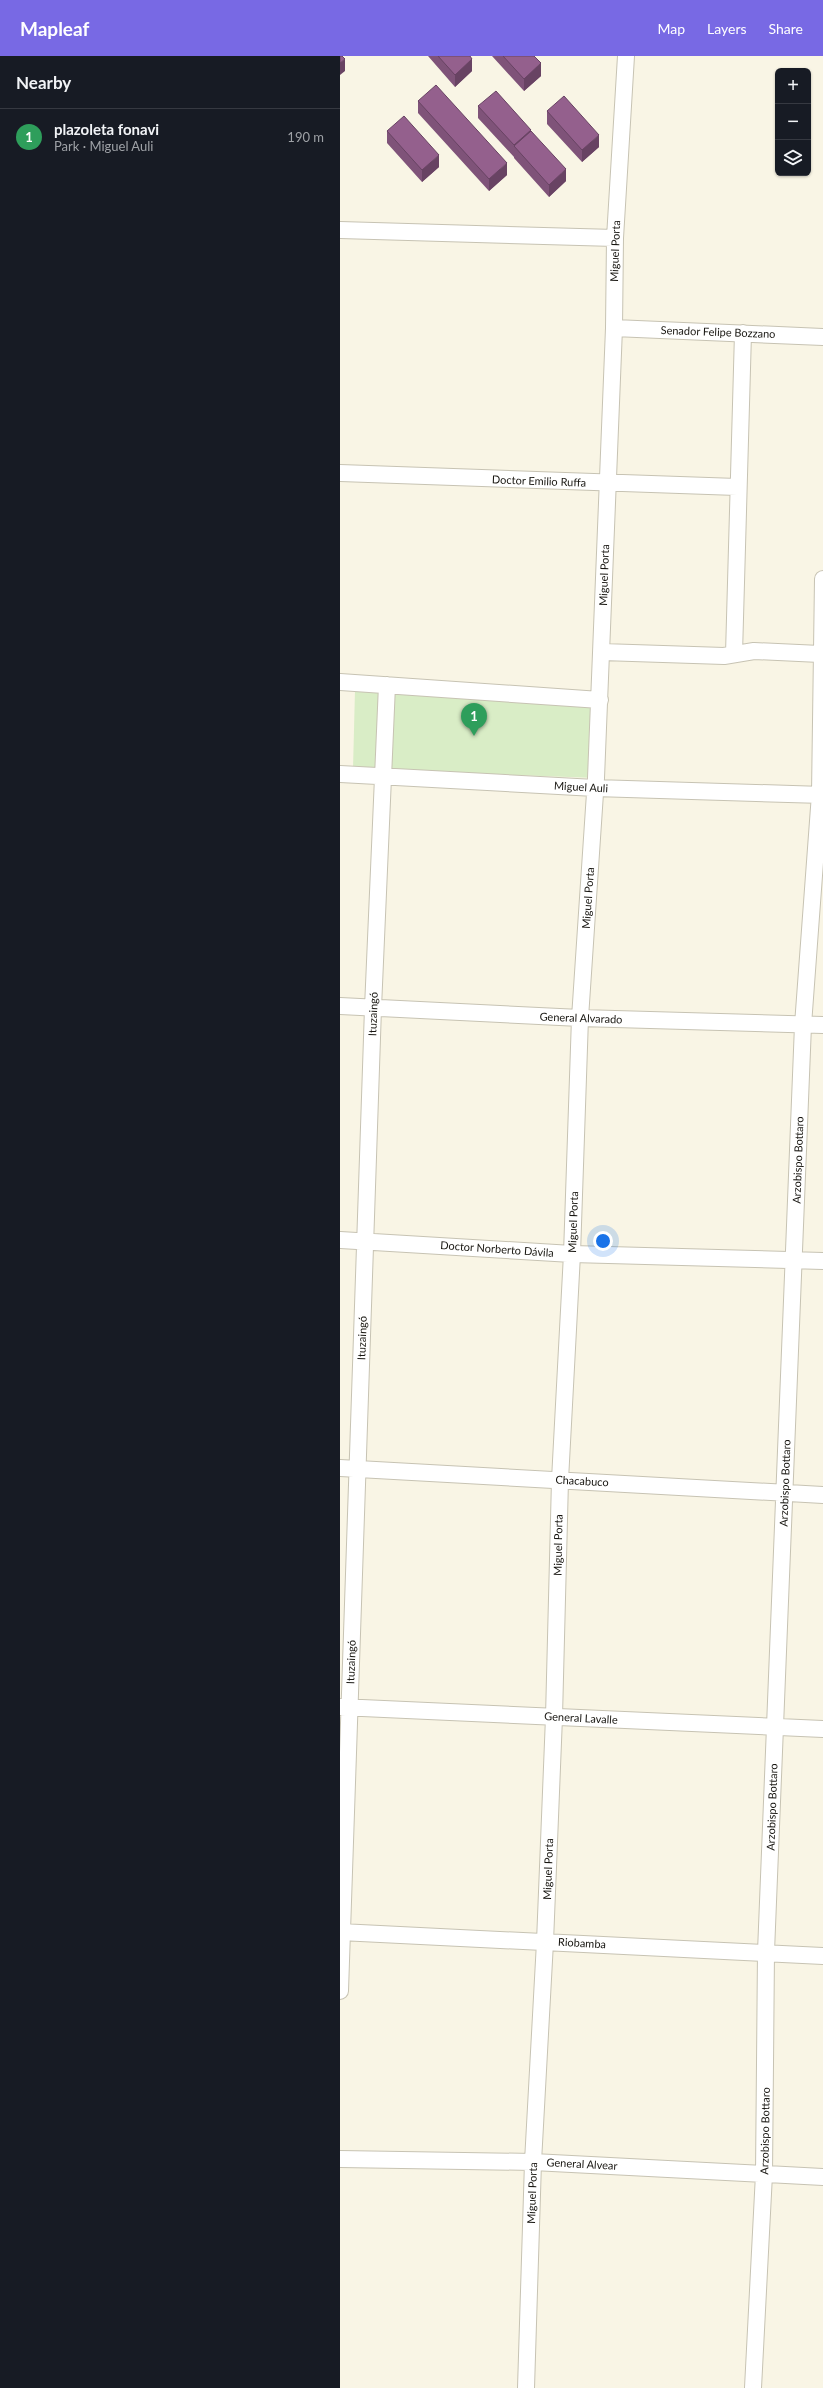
<!DOCTYPE html>
<html lang="en">
<head>
<meta charset="utf-8">
<style>
  body { margin:0; font-family:Lato,sans-serif; background:#242831; color:#f1f3f6 }
  .controls { position:absolute; right:12px; top:12px; display:grid; overflow:hidden; border-radius:6px; box-shadow:0 1px 3px #0004 }
  .controls button { width:36px; height:36px; display:grid; place-items:center; padding:0; border:0; border-bottom:1px solid #363941; background:#171b24; color:#f1f3f6; font:20px sans-serif }
  .you { position:absolute; left:263px; top:1185px; width:14px; height:14px; margin:-10px; border:3px solid #fff; border-radius:50%; background:#1a73e8; box-shadow:0 0 0 6px #1a73e833 }
  .badge { display:grid; place-items:center; width:26px; height:26px; border-radius:50%; background:#7869e4; color:#fff; font-size:13px; font-weight:700 }
  .pin { position:absolute; translate:-50% -33px; filter:drop-shadow(0 1px 2px #0008) }
  .pin::after { content:''; position:absolute; top:21px; width:14px; height:12px; background:inherit; clip-path:polygon(0 0,100% 0,50% 100%) }
  .list { margin:0; padding:0; list-style:none }
  h2 { display:flex; justify-content:space-between; align-items:center; height:52px; margin:0; padding:0 16px; font-size:17px }
  h2 small { font-size:13px; font-weight:400; color:#9ea1a6 }
  .list li { display:grid; grid-template-columns:26px 1fr auto; gap:12px; align-items:center; box-sizing:border-box; height:56px; padding:0 16px; border-top:1px solid #363941 }
  .list b { display:block; font-size:15px; white-space:nowrap }
  .list p { margin:0; font-size:13px; white-space:nowrap; color:#9ea1a6 }
  .list em { font-size:13px; font-style:normal; color:#9ea1a6 }
  .icon { flex:none; width:22px; height:22px; fill:none; stroke:currentColor; stroke-width:2; stroke-linecap:round; stroke-linejoin:round }
  .map { position:relative; flex:none; width:483px; height:2332px; overflow:hidden }
  header { display:flex; align-items:center; gap:24px; box-sizing:border-box; height:56px; padding:0 20px; background:#7869e4; color:#fff }
  header strong { font-size:19px }
  nav { display:flex; gap:22px; margin-inline-start:auto; font-size:14px }
  main { display:flex }
  aside { flex:1; background:#171b24 }
  .map>svg:first-child { display:block }
</style>
</head>
<body>
<header>
<strong>Mapleaf</strong>
<nav><a>Map</a><a>Layers</a><a>Share</a></nav>
</header>
<main>
<aside>
<h2>Nearby<small></small></h2>
<ul class="list">
<li><span class="badge" style="background:#2e9e5b">1</span><div><b>plazoleta fonavi</b><p>Park · Miguel Auli</p></div><em>190 m</em></li>
</ul>
</aside>
<div class="map">
<svg width="483" height="2332" viewBox="0 0 483 2332">
  <rect width="100%" height="100%" fill="#f9f5e5"/>
  <path fill="#d9edc6" d="M15,634L254,646L256,722L13,713Z"/>
  <g fill="none" stroke-linecap="round" stroke-linejoin="round">
    <defs>
      <path id="street" d="M0,174L275,182
        M274,272L483,281
        M0,417L397,431
        M262,596L384,600L414,595L480,598
        M394,598L403,277
        M0,626L260,644
        M0,718L255,732L483,739
        M0,950L240,962L483,969
        M0,1184L232,1198L483,1205
        M0,1412L483,1439
        M0,1651L483,1673
        M0,1876L483,1900
        M0,1935L33,952L47,629
        M0,2103L193,2106L483,2121
        M186,2332L193,2106L205,1886L214,1661L220,1424L232,1198L240,962L256,722L274,272L275,182L286,0
        M413,2332L424,2118L426,1896L463,969L480,738L483,523"/>
    </defs>
    <use href="#street" stroke="#c7c3b3" stroke-width="18"/>
    <use href="#street" stroke="#fff" stroke-width="16"/>
  </g>
  <path fill="#7f5379" d="M88,0H130L132,15L115,31Z
    M152,0H194L201,20L184,35Z
    M78,45L167,119L149,135L78,57Z
    M138,50L191,75L226,125L209,141L174,102V101L138,62Z
    M207,55L259,91L242,106L207,68Z
    M47,75L99,111L82,126L47,87Z"/>
  <path fill="#684363" d="M5,3V15L0,19V7Z
    M132,3V15L115,31V19Z
    M201,7V20L184,35V23Z
    M191,74V86L174,90V101V89Z
    M259,79V91L242,106V94Z
    M99,99V111L82,126V114Z
    M167,107V119L149,135V123Z
    M226,113V125L209,141V129Z"/>
  <path fill="#94608d" stroke="#684363" d="M0,0H2L5,3L0,7Z
    M98,0H130L132,3L115,19Z
    M163,0H194L201,7L184,23Z
    M96,29L167,107L149,123L78,45Z
    M156,35L191,74L174,89L138,50Z
    M224,40L259,79L242,94L207,55Z
    M64,60L99,99L82,114L47,75Z
    M191,75L226,113L209,129L174,90Z"/>
  <g text-anchor="middle" stroke-width="3" stroke-linejoin="round" paint-order="stroke">
    <g font-size="11" fill="#171510" stroke="#fff">
      <text transform="translate(275 195) rotate(-88)" y="4">Miguel Porta</text>
      <text transform="translate(378 276) rotate(2)" y="4">Senador Felipe Bozzano</text>
      <text transform="translate(199 425) rotate(2)" y="4">Doctor Emilio Ruffa</text>
      <text transform="translate(264 519) rotate(-88)" y="4">Miguel Porta</text>
      <text transform="translate(241 731) rotate(3)" y="4">Miguel Auli</text>
      <text transform="translate(248 842) rotate(-86)" y="4">Miguel Porta</text>
      <text transform="translate(33 958) rotate(-88)" y="4">Ituzaingó</text>
      <text transform="translate(241 962) rotate(2)" y="4">General Alvarado</text>
      <text transform="translate(458 1104) rotate(-88)" y="4">Arzobispo Bottaro</text>
      <text transform="translate(233 1166) rotate(-88)" y="4">Miguel Porta</text>
      <text transform="translate(157 1193) rotate(4)" y="4">Doctor Norberto Dávila</text>
      <text transform="translate(22 1282) rotate(-88)" y="4">Ituzaingó</text>
      <text transform="translate(242 1425) rotate(3)" y="4">Chacabuco</text>
      <text transform="translate(445 1427) rotate(-88)" y="4">Arzobispo Bottaro</text>
      <text transform="translate(218 1489) rotate(-89)" y="4">Miguel Porta</text>
      <text transform="translate(11 1606) rotate(-88)" y="4">Ituzaingó</text>
      <text transform="translate(241 1662) rotate(3)" y="4">General Lavalle</text>
      <text transform="translate(432 1751) rotate(-88)" y="4">Arzobispo Bottaro</text>
      <text transform="translate(208 1813) rotate(-88)" y="4">Miguel Porta</text>
      <text transform="translate(242 1887) rotate(3)" y="4">Riobamba</text>
      <text transform="translate(425 2075) rotate(-89)" y="4">Arzobispo Bottaro</text>
      <text transform="translate(242 2108) rotate(3)" y="4">General Alvear</text>
      <text transform="translate(192 2137) rotate(-88)" y="4">Miguel Porta</text>
    </g>
  </g>
</svg>
<div class="controls">
<button>+</button>
<button>−</button>
<button><svg class="icon" aria-label="layers" viewBox="0 0 24 24"><path d="M12 4l9 5-9 5-9-5zM3 14l9 5 9-5"/></svg></button>
</div>
<div class="you"></div>
<div class="pin badge" style="left:134px;top:680px;background:#2e9e5b">1</div>
</div>
</main>
</body>
</html>
